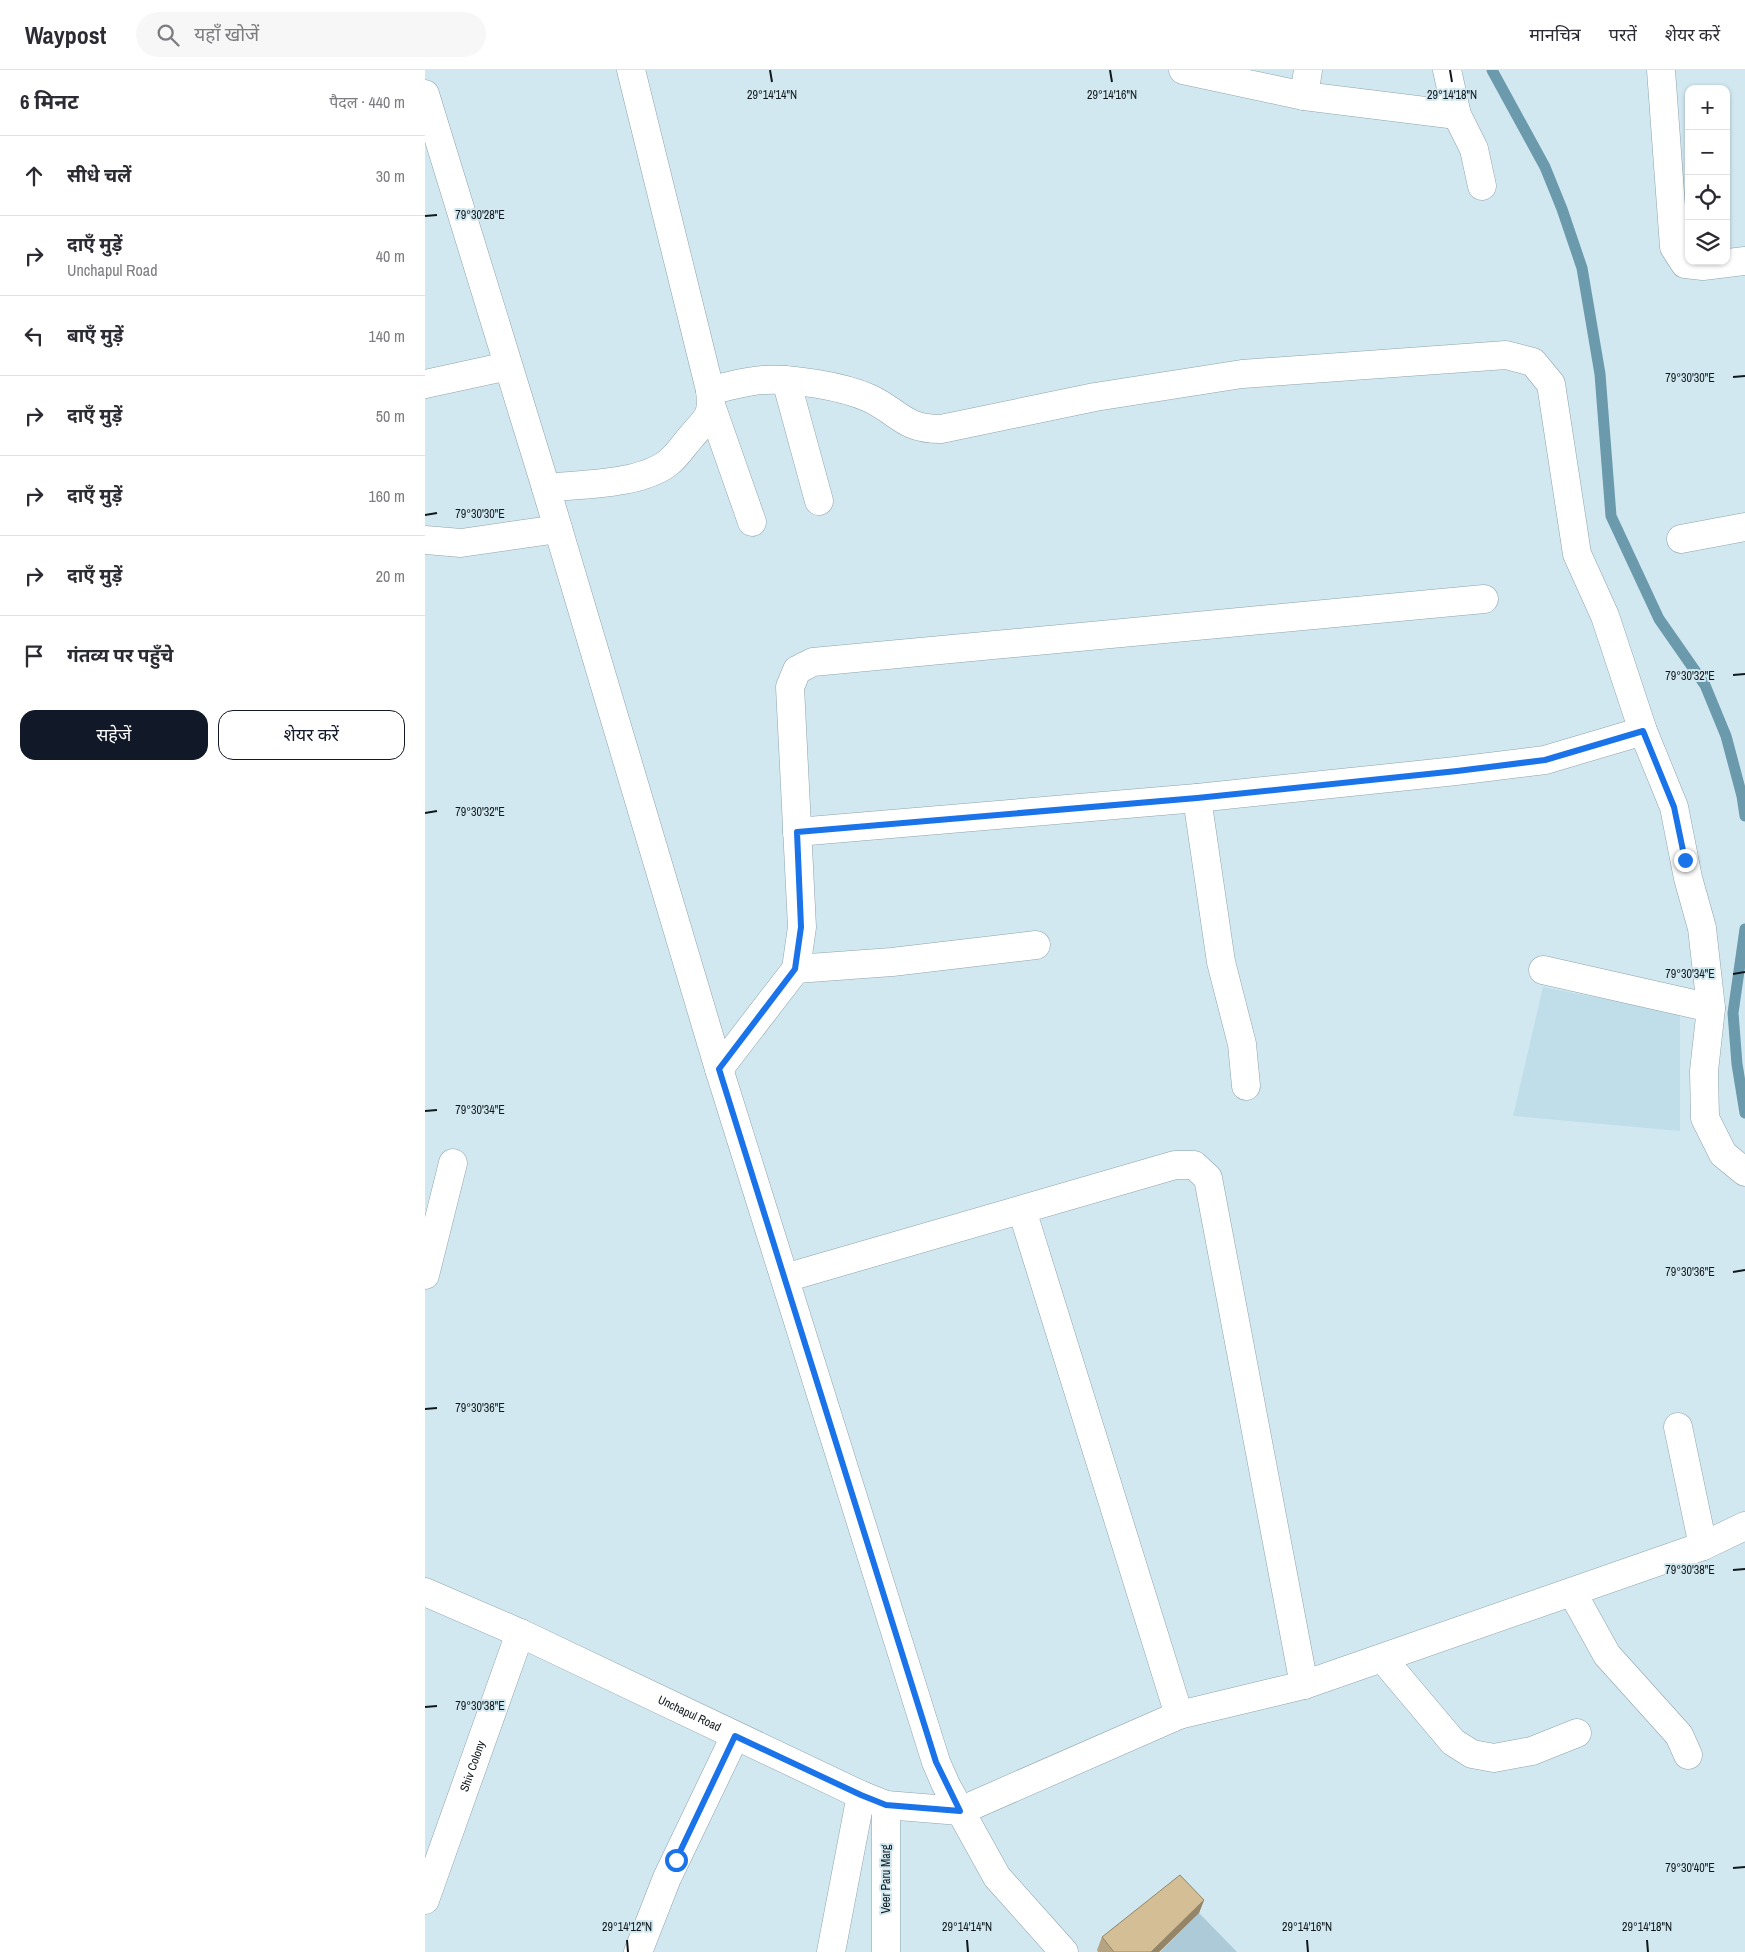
<!DOCTYPE html>
<html lang="hi">
<head>
<meta charset="utf-8">
<style>
  body { margin:0; font-family:"Archivo Narrow","Noto Sans Devanagari",sans-serif; background:#f7f7f7; color:#2b2b33 }
  .controls { position:absolute; right:15px; top:15px; display:grid; overflow:hidden; border-radius:10px; box-shadow:0 1px 4px #0004 }
  .controls button { width:45px; height:45px; display:grid; place-items:center; padding:0; border:0; border-bottom:1px solid #e1e1e2; background:#fff; color:#2b2b33; font:25px sans-serif }
  .stop { position:absolute; width:15px; height:15px; margin:-11px; border:4px solid #1a73e8; border-radius:50%; background:#fff }
  .stop.end { background:#1a73e8; border-color:#fff; box-shadow:0 1px 5px #0008 }
  .list { margin:0; padding:0; list-style:none }
  h2 { display:flex; justify-content:space-between; align-items:center; height:65px; margin:0; padding:0 20px; font-size:21px }
  h2 small { font-size:16px; font-weight:400; color:#7c7c81 }
  .list li { display:grid; grid-template-columns:32px 1fr auto; gap:15px; align-items:center; box-sizing:border-box; height:80px; padding:0 20px; border-top:1px solid #e1e1e2 }
  .list b { display:block; font-size:19px; white-space:nowrap }
  .list p { margin:0; font-size:16px; white-space:nowrap; color:#7c7c81 }
  .list em { font-size:16px; font-style:normal; color:#7c7c81 }
  .actions { display:flex; gap:10px; padding:15px 20px }
  .actions a { flex:1; padding:11px 0; border:1px solid #111827; border-radius:15px; text-align:center; font-size:18px; color:#111827 }
  .actions .main { background:#111827; color:#fff }
  .icon { flex:none; width:28px; height:28px; fill:none; stroke:currentColor; stroke-width:2; stroke-linecap:round; stroke-linejoin:round }
  .map { position:relative; flex:none; width:1320px; height:1882px; overflow:hidden }
  header { display:flex; align-items:center; gap:30px; box-sizing:border-box; height:70px; padding:0 25px; background:#fff; border-bottom:1px solid #e1e1e2 }
  header strong { font-size:24px }
  nav { display:flex; gap:28px; margin-inline-start:auto; font-size:18px }
  .search { width:350px; height:45px; background:#f7f7f7; display:flex; align-items:center; gap:12px; box-sizing:border-box; padding:0 18px; border-radius:28px; color:#7c7c81; font-size:19px }
  main { display:flex }
  aside { flex:1; background:#fff }
  .map>svg:first-child { display:block }
</style>
</head>
<body>
<header>
<strong>Waypost</strong>
<div class="search"><svg class="icon" aria-label="search" viewBox="0 0 24 24"><circle cx="10" cy="10" r="6"/><path d="M15 15l6 6"/></svg>यहाँ खोजें</div>
<nav><a>मानचित्र</a><a>परतें</a><a>शेयर करें</a></nav>
</header>
<main>
<aside>
<h2>6 मिनट<small>पैदल · 440 m</small></h2>
<ul class="list">
<li><svg class="icon" aria-label="ahead" viewBox="0 0 24 24"><path d="M12 20V5M6 11l6-6 6 6"/></svg><div><b>सीधे चलें</b></div><em>30 m</em></li>
<li><svg class="icon" aria-label="right" viewBox="0 0 24 24"><path d="M7 20v-9h11M14 6l5 5-5 5"/></svg><div><b>दाएँ मुड़ें</b><p>Unchapul Road</p></div><em>40 m</em></li>
<li><svg class="icon" aria-label="left" viewBox="0 0 24 24"><path d="M17 20v-9H6M10 6l-5 5 5 5"/></svg><div><b>बाएँ मुड़ें</b></div><em>140 m</em></li>
<li><svg class="icon" aria-label="right" viewBox="0 0 24 24"><path d="M7 20v-9h11M14 6l5 5-5 5"/></svg><div><b>दाएँ मुड़ें</b></div><em>50 m</em></li>
<li><svg class="icon" aria-label="right" viewBox="0 0 24 24"><path d="M7 20v-9h11M14 6l5 5-5 5"/></svg><div><b>दाएँ मुड़ें</b></div><em>160 m</em></li>
<li><svg class="icon" aria-label="right" viewBox="0 0 24 24"><path d="M7 20v-9h11M14 6l5 5-5 5"/></svg><div><b>दाएँ मुड़ें</b></div><em>20 m</em></li>
<li><svg class="icon" aria-label="arrive" viewBox="0 0 24 24"><path d="M6 21V4h12l-3 4 3 4H6"/></svg><div><b>गंतव्य पर पहुँचे</b></div></li>
</ul>
<div class="actions"><a class="main">सहेजें</a><a>शेयर करें</a></div>
</aside>
<div class="map">
<svg width="1320" height="1882" viewBox="0 0 1320 1882">
  <rect width="100%" height="100%" fill="#d2e8f1"/>
  <path fill="#bfdeea" d="M1118,917L1255,944V1061L1088,1046Z"/>
  <path fill="#accad7" d="M774,1843L812,1882H735Z"/>
  <g fill="none" stroke-linecap="round" stroke-linejoin="round">
    <path stroke="#6a9aac" stroke-width="11" d="M1067,0L1120,97L1137,139L1157,198L1175,304L1186,446L1234,549L1280,615L1301,666L1317,726L1320,746
      M1320,859L1308,943L1312,994L1320,1043"/>
    <defs>
      <g id="street">
        <path d="M758,0L879,26L1032,45"/>
        <path d="M1022,0L1032,45L1049,79L1057,116"/>
        <path d="M1236,0L1249,177L1260,194L1278,196L1320,191"/>
        <path d="M879,26L883,0"/>
        <path d="M361,310L394,431"/>
        <path d="M0,314L83,296"/>
        <path d="M285,320C302,317 320,311 338,310C366,308 417,316 444,328C474,342 478,359 516,359L670,327L817,304L1081,285L1108,292L1126,314L1152,484L1180,546L1218,661L1249,737L1263,808L1277,858L1286,938L1279,1001L1280,1048L1298,1084L1320,1102"/>
        <path d="M287,338L327,452"/>
        <path d="M121,418C157,414 214,415 243,393C252,386 259,375 266,367C283,347 288,347 285,320L206,0"/>
        <path d="M1256,469L1320,457"/>
        <path d="M0,470L36,473L133,459"/>
        <path d="M772,728L796,892L817,974L821,1016"/>
        <path d="M372,762L772,728L1031,701L1120,690L1218,661"/>
        <path d="M371,899L467,892L611,875"/>
        <path d="M1118,900L1286,938"/>
        <path d="M294,999L371,899L377,857L365,617L372,600L388,592L1059,529"/>
        <path d="M597,1140L754,1645"/>
        <path d="M0,1205L28,1093"/>
        <path d="M360,1208L750,1095H769L783,1108L879,1615"/>
        <path d="M1253,1357L1278,1476"/>
        <path d="M1147,1522L1182,1585L1254,1665L1263,1685"/>
        <path d="M958,1589L1028,1672L1047,1684L1069,1688L1107,1681L1152,1663"/>
        <path d="M535,1741L754,1645L879,1615L1278,1476L1320,1456"/>
        <path id="s1" d="M0,1830L95,1563"/>
        <path d="M213,1882L242,1808L310,1666"/>
        <path d="M406,1882L436,1725"/>
        <path d="M461,1882V1735"/>
      </g>
      <g id="secondary">
        <path d="M0,24L121,418L294,999L511,1692L521,1715L572,1807L639,1882"/>
        <path id="s2" d="M0,1522L95,1563L436,1725L461,1735L535,1741"/>
      </g>
    </defs>
    <use href="#street" stroke="#8ea3ac" stroke-width="29"/>
    <use href="#secondary" stroke="#8ea3ac" stroke-width="29"/>
    <use href="#street" stroke="#fff" stroke-width="28"/>
    <use href="#secondary" stroke="#fff" stroke-width="28"/>
  </g>
  <path fill="#b5a381" d="M779,1830L774,1843L734,1882H673L672,1880L677,1867Z"/>
  <path fill="#948569" d="M779,1830L774,1843L734,1882H726Z"/>
  <path fill="#d3be96" stroke="#948569" d="M755,1805L779,1830L726,1882H689L677,1867Z"/>
  <g fill="none" stroke-linecap="round" stroke-linejoin="round">
    <path stroke="#1a73e8" stroke-width="6" d="M251,1790L310,1666L436,1725L461,1735L535,1741L511,1692L294,999L370,899L376,857L372,762L772,728L1032,701L1120,690L1218,661L1249,737L1260,790"/>
  </g>
  <path fill="none" stroke="#11191c" stroke-width="2" d="M345,0L347,12M685,0L687,12M1025,0L1027,12M0,146L12,145M1308,307L1320,306M0,445L12,443M1308,605L1320,604M0,743L12,741M1308,904L1320,902M0,1041L12,1040M1308,1202L1320,1200M0,1339L12,1338M1308,1500L1320,1499M0,1637L12,1636M1308,1798L1320,1797M202,1870L203,1882M542,1870L543,1882M882,1870L883,1882M1222,1870L1223,1882"/>
  <g text-anchor="middle" stroke-width="4" stroke-linejoin="round" paint-order="stroke">
    <g font-size="12" fill="#11191c" stroke="#d2e8f1">
      <text dy="4" stroke="none"><textPath href="#s2" startOffset="291">Unchapul Road</textPath></text>
      <text dy="4" stroke="none"><textPath href="#s1" startOffset="142">Shiv Colony</textPath></text>
      <text transform="translate(461 1809) rotate(-90)" y="4">Veer Paru Marg</text>
    </g>
  </g>
  <g font-size="12" text-anchor="middle" fill="#11191c" stroke="#d2e8f1" stroke-width="4" stroke-linejoin="round" paint-order="stroke">
    <text x="347" y="29">29°14'14"N</text>
    <text x="687" y="29">29°14'16"N</text>
    <text x="1027" y="29">29°14'18"N</text>
    <text x="55" y="149">79°30'28"E</text>
    <text x="1265" y="312">79°30'30"E</text>
    <text x="55" y="448">79°30'30"E</text>
    <text x="1265" y="610">79°30'32"E</text>
    <text x="55" y="746">79°30'32"E</text>
    <text x="1265" y="908">79°30'34"E</text>
    <text x="55" y="1044">79°30'34"E</text>
    <text x="1265" y="1206">79°30'36"E</text>
    <text x="55" y="1342">79°30'36"E</text>
    <text x="1265" y="1504">79°30'38"E</text>
    <text x="55" y="1640">79°30'38"E</text>
    <text x="1265" y="1802">79°30'40"E</text>
    <text x="202" y="1861">29°14'12"N</text>
    <text x="542" y="1861">29°14'14"N</text>
    <text x="882" y="1861">29°14'16"N</text>
    <text x="1222" y="1861">29°14'18"N</text>
  </g>
</svg>
<div class="controls">
<button>+</button>
<button>−</button>
<button><svg class="icon" aria-label="locate" viewBox="0 0 24 24"><circle cx="12" cy="12" r="6"/><path d="M12 2v4M12 18v4M2 12h4M18 12h4"/></svg></button>
<button><svg class="icon" aria-label="layers" viewBox="0 0 24 24"><path d="M12 4l9 5-9 5-9-5zM3 14l9 5 9-5"/></svg></button>
</div>
<div class="stop" style="left:251px;top:1790px"></div>
<div class="stop end" style="left:1260px;top:790px"></div>
</div>
</main>
</body>
</html>
